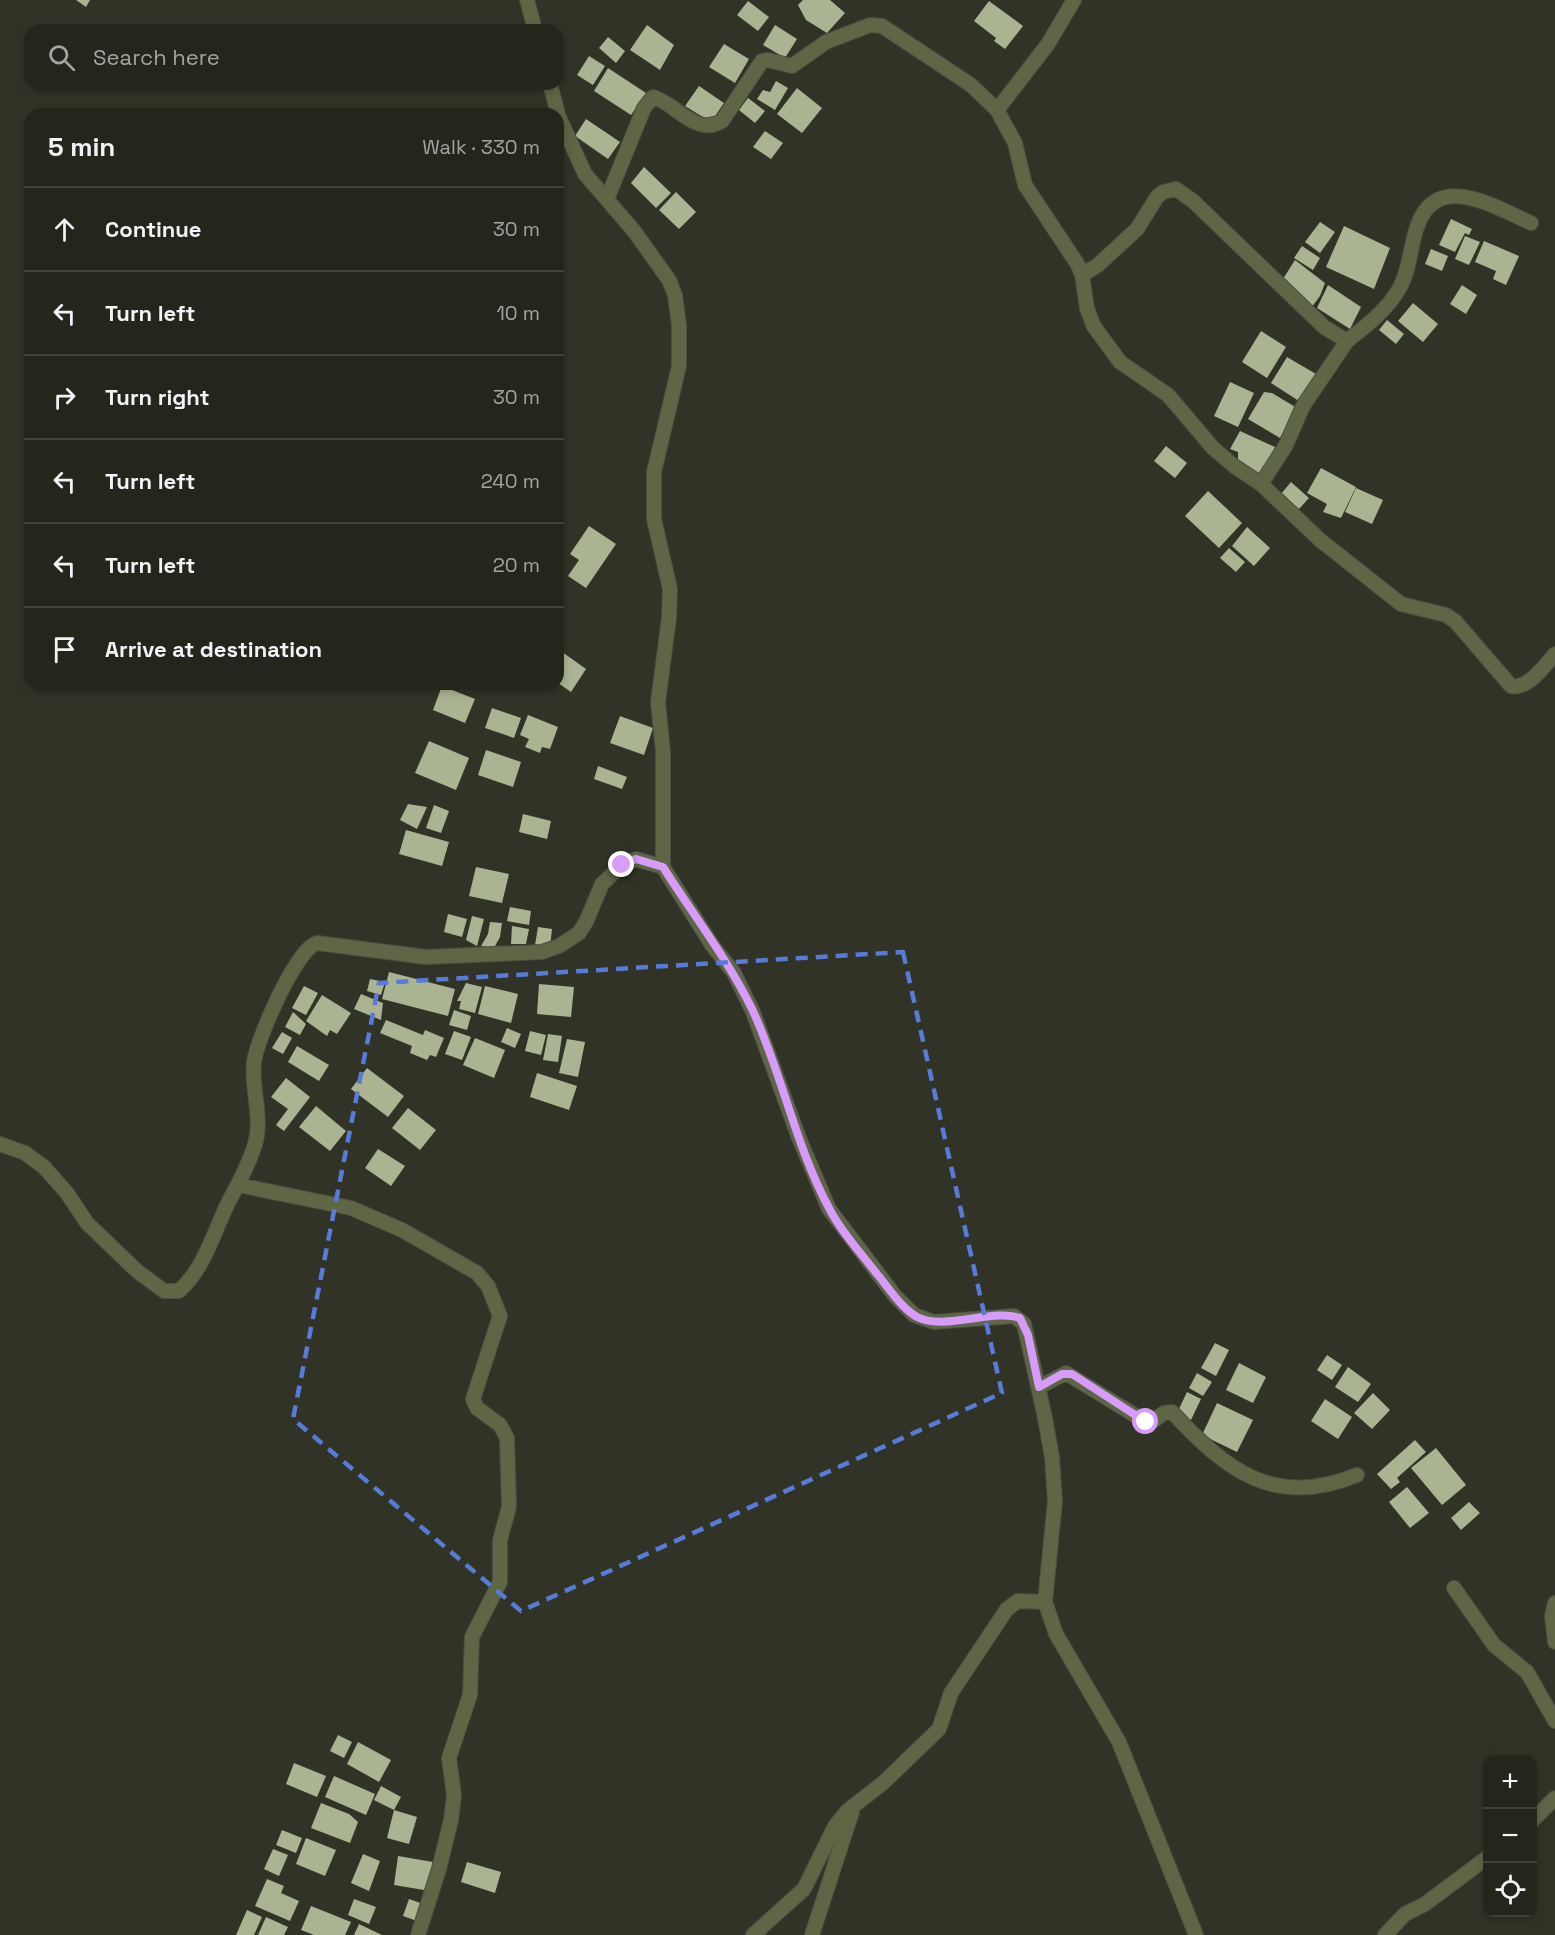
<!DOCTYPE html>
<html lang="en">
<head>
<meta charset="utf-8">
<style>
  body { margin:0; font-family:"Space Grotesk",sans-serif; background:#2c2e25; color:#f1f3f6 }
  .controls { position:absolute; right:18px; bottom:18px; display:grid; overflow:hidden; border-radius:12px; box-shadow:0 3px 9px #0003 }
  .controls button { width:54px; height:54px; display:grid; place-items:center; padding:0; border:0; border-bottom:2px solid #41433b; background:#24261c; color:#f1f3f6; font:30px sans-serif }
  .stop { position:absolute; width:18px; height:18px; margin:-14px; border:4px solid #d79bf9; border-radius:50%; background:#fff }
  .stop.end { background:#d79bf9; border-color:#fff; box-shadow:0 2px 6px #0008 }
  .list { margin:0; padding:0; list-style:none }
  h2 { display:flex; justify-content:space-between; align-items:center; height:78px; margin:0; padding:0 24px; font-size:26px }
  h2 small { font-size:20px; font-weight:400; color:#a3a5a3 }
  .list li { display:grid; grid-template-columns:39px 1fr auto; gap:18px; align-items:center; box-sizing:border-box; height:84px; padding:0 24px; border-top:2px solid #41433b }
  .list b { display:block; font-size:22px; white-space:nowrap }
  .list em { font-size:20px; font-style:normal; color:#a3a5a3 }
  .icon { flex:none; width:33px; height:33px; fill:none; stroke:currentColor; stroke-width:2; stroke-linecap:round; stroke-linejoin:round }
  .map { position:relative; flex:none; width:1555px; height:1935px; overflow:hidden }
  .search { position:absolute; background:#24261c; box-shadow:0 3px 9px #0003; left:24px; top:24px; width:540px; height:66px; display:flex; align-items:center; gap:15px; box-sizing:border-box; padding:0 21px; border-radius:18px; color:#a3a5a3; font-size:22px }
  .panel { position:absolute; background:#24261c; box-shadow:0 3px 9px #0003; left:24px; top:108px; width:540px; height:582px; border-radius:18px }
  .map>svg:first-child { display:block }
</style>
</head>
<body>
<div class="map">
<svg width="1555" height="1935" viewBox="0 0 1555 1935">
  <rect width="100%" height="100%" fill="#303326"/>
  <path fill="#abb492" d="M76,0H90L86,7Z
    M803,0H830L845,13L827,33L806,20L798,5Z
    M748,1L769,17L758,31L737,15Z
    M989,1L1023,26L1005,49L994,41L996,38L974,21Z
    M647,25L674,45L660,70L630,50Z
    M775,25L797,39L785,58L763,45Z
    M608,37L625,51L616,63L599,48Z
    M724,44L749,59L735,83L709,67Z
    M589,56L605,66L593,85L577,75Z
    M608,68L646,93L631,115L594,91Z
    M776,81L788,88L775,110L757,99L763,90L770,92Z
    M699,86L724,103L711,122L685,106Z
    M797,88L822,108L802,133L777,114Z
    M748,98L765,111L755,123L739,110Z
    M586,119L620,142L608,159L575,136Z
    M765,131L783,143L771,159L753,147Z
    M644,167L671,193L656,208L631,183Z
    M676,192L696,212L679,229L659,210Z
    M1451,219L1472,229L1469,235L1465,233L1455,252L1439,245Z
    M1320,222L1335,232L1320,253L1305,242Z
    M1344,226L1390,248L1374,289L1326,267Z
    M1465,236L1480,242L1469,265L1455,259Z
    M1484,241L1519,256L1506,285L1493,279L1496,271L1475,262Z
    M1302,246L1320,258L1313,270L1294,258Z
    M1431,249L1448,256L1442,271L1425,264Z
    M1295,260L1325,283L1320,296L1311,308L1281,282Z
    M1328,285L1361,307L1350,329L1317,308Z
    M1462,285L1477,295L1466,314L1450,304Z
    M1413,303L1438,324L1423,342L1398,321Z
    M1387,320L1404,334L1396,344L1379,330Z
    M1261,331L1286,347L1267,378L1242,362Z
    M1287,357L1316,374L1299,401L1271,383Z
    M1230,382L1254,393L1238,427L1214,416Z
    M1264,392L1272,393L1297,408L1280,438L1248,419Z
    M1240,431L1275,447L1263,475L1238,463V452L1230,449Z
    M1166,446L1187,463L1175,478L1154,461Z
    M1321,468L1356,487L1341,518L1323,512L1327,504L1307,493Z
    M1291,482L1309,498L1299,509L1281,494Z
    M1356,488L1383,500L1372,524L1345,512Z
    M1208,491L1242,523L1219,548L1185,516Z
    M589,526L616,544L586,588L568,576L579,560L570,554Z
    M1247,527L1270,548L1254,566L1232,546Z
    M1229,548L1245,562L1236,572L1220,558Z
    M558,649L586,669L571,692L558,683Z
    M442,686L475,699L465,723L433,710Z
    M492,708L521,718L514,738L485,728Z
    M528,715L558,727L550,749L542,747L540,753L525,747L529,739L520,735Z
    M620,716L653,728L644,755L610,743Z
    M429,741L469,758L456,790L415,773Z
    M486,750L521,762L513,787L478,775Z
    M598,766L627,777L622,789L594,779Z
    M408,804L427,807L417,829L400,820Z
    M434,805L449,811L441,833L426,828Z
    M523,814L551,821L547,839L519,832Z
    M406,830L449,842L442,866L399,854Z
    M476,867L509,874L502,903L469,896Z
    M510,907L531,911L529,925L507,921Z
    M448,914L467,919L462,937L444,932Z
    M472,916L484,919L477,946L466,940Z
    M490,922L502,923L500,937L494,948L481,946L488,934Z
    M512,926L529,929L526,944H511Z
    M538,927L552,929L550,947L535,945Z
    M389,972L455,989L448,1016L382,999Z
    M370,979L385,982L381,995L367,991Z
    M466,983L482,987L475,1013L459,1009L461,1001H457Z
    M539,984L574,987L571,1017L537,1014Z
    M304,986L318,993L306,1015L292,1008Z
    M485,986L518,994L511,1023L478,1014Z
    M361,994L383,1003L381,1020L354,1009Z
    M322,995L351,1013L337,1034L330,1030L327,1036L306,1021Z
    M454,1010L471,1016L467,1030L449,1025Z
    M293,1012L306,1024L300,1035L285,1027Z
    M386,1020L423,1035L425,1030L444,1038L436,1057L430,1055L427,1060L410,1053L412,1046L380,1033Z
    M507,1028L521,1034L515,1048L501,1042Z
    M454,1031L471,1037L462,1060L445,1054Z
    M530,1031L546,1035L541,1055L525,1051Z
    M282,1032L292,1038L283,1054L272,1048Z
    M548,1034L562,1036L558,1062L543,1060Z
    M475,1038L505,1050L494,1078L463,1065Z
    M567,1039L585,1042L578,1077L559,1073Z
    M297,1046L329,1065L319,1081L288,1062Z
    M367,1068L404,1096L388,1117L351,1089Z
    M537,1073L577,1086L569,1110L530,1097Z
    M286,1078L310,1097L284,1131L276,1125L288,1109L271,1097Z
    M316,1106L346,1131L330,1151L299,1127Z
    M408,1108L436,1130L420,1150L392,1128Z
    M378,1149L405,1166L391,1186L365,1168Z
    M1215,1343L1229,1350L1216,1376L1201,1368Z
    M1327,1355L1342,1365L1332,1380L1317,1370Z
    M1239,1363L1266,1377L1253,1403L1226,1390Z
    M1348,1367L1371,1384L1358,1402L1335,1387Z
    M1197,1373L1212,1382L1203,1396L1189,1388Z
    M1187,1392L1201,1399L1191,1420L1177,1413Z
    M1373,1393L1390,1410L1372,1429L1354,1413Z
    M1325,1399L1352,1417L1338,1439L1311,1421Z
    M1217,1403L1253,1420L1237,1452L1202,1435Z
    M1415,1440L1426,1452L1397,1478L1400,1482L1391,1489L1377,1474Z
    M1436,1448L1466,1485L1442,1505L1411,1468Z
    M1407,1487L1429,1513L1410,1528L1389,1502Z
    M1469,1502L1480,1513L1461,1530L1451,1518Z
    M338,1735L352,1742L344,1758L330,1751Z
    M358,1742L391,1760L379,1782L347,1764Z
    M294,1763L326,1776L317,1797L286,1784Z
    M334,1776L375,1794L366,1815L325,1797Z
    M381,1786L401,1797L394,1810L374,1800Z
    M321,1803L349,1814L358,1822L350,1843L311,1828Z
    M394,1810L417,1817L409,1844L387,1838Z
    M282,1830L302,1838L296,1853L276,1845Z
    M306,1838L336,1850L325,1876L296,1864Z
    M273,1849L288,1855L279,1876L264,1869Z
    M363,1854L380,1861L369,1891L351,1883Z
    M398,1856L433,1862L430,1880L424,1890L394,1885Z
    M467,1862L501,1872L495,1893L461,1882Z
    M267,1879L284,1886L281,1893L299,1901L290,1921L255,1906Z
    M354,1899L376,1907L369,1924L348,1915Z
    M409,1899L423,1904L417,1921L403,1916Z
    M311,1906L351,1922L345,1935H314L301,1930Z
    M247,1910L262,1917L254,1935H236Z
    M266,1917L288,1927L284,1935H258Z
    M359,1924L382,1935H354Z"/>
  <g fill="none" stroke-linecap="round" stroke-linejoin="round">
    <defs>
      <path id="minor" d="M527,0L535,30
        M550,84L558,114
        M997,110L1048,44L1074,0
        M558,115L585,174L634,231L669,280L675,295L679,325V366L654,472V519L670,589L669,618L658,702L663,751V867L712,945L734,973L753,1012L799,1138L829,1209L895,1296L914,1315L934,1322L1014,1316L1024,1324L1044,1413L1052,1457L1055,1501L1045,1602L1056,1634L1119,1742L1196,1935
        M607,199L644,108L653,97C676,103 695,137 722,121L762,61L768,60L792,66L826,42L870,25L882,26L971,85L997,110L1015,143L1025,185L1078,265L1082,275L1087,308L1093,325L1120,362L1168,395L1213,448L1234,466L1261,484L1320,540L1401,604L1446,615L1455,621L1511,686C1528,690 1545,665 1555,654
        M1082,275L1098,265L1137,229L1157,197L1163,192L1176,189L1193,201L1324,327L1347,341C1365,327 1388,309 1399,289C1410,270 1410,247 1417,227C1436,170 1495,207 1531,223
        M1261,484L1286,445L1303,406L1347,341
        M0,1144L25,1153L44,1167L67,1193L87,1223L137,1271L164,1291H179C204,1269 214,1232 228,1203C238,1184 249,1165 255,1144C263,1118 251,1089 254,1062C257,1039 296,949 317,943L426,957L542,952L559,946L579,933L586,922L602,884L622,865L636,859L663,867
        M238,1185L351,1208L402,1230L477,1273L488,1286L500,1316L473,1399L477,1408L500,1425L507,1438L509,1507L500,1540V1582L472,1637L470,1695L449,1758L454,1795L451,1820L439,1869L418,1935
        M1039,1387L1066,1373L1146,1422L1150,1423L1164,1413L1172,1412C1226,1470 1274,1509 1357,1475
        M1454,1588L1494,1645L1527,1672L1555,1721
        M1555,1603L1552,1616L1555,1642
        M1532,1821L1555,1798
        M753,1935L804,1889L835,1826L847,1811L883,1783L939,1729L951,1693L1007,1609L1018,1601L1045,1602
        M812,1935L852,1812
        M1385,1935L1405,1914L1425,1904L1488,1857"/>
    </defs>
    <use href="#minor" stroke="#4c4f43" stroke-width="16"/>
    <use href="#minor" stroke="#5e6646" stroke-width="14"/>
  </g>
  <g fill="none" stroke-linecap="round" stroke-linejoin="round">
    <path stroke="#d79bf9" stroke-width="8" d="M622,865L636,859L663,867C692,913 729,961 752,1009C782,1073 795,1145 829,1208C841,1232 861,1253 877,1274C889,1288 901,1308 917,1317C944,1331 994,1308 1020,1318L1028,1335L1039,1387L1062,1374H1072L1146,1422"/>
  </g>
  <path fill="none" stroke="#587bd9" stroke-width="4.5" stroke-dasharray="12 8" stroke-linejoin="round" d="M903,952L1002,1393L521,1611L293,1419L379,983Z"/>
</svg>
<div class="controls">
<button>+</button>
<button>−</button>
<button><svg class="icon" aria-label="locate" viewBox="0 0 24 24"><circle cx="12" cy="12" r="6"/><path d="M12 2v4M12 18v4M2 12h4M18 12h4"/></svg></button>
</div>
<div class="stop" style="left:1146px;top:1422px"></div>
<div class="stop end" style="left:622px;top:865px"></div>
<div class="search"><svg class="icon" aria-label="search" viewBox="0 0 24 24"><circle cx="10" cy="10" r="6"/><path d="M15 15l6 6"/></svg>Search here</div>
<section class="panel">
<h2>5 min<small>Walk · 330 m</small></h2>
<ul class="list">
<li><svg class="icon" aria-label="ahead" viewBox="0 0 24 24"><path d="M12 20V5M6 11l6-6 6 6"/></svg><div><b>Continue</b></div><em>30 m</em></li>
<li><svg class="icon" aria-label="left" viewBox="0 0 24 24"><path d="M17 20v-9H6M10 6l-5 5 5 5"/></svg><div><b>Turn left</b></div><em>10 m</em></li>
<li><svg class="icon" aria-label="right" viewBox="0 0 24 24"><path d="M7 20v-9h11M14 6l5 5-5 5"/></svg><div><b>Turn right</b></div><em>30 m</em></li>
<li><svg class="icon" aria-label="left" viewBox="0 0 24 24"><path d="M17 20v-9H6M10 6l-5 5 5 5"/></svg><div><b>Turn left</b></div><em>240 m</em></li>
<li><svg class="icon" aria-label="left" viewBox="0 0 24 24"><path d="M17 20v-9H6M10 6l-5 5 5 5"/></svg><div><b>Turn left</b></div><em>20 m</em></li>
<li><svg class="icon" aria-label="arrive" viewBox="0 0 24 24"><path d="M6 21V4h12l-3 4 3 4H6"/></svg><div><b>Arrive at destination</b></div></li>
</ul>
</section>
</div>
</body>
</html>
